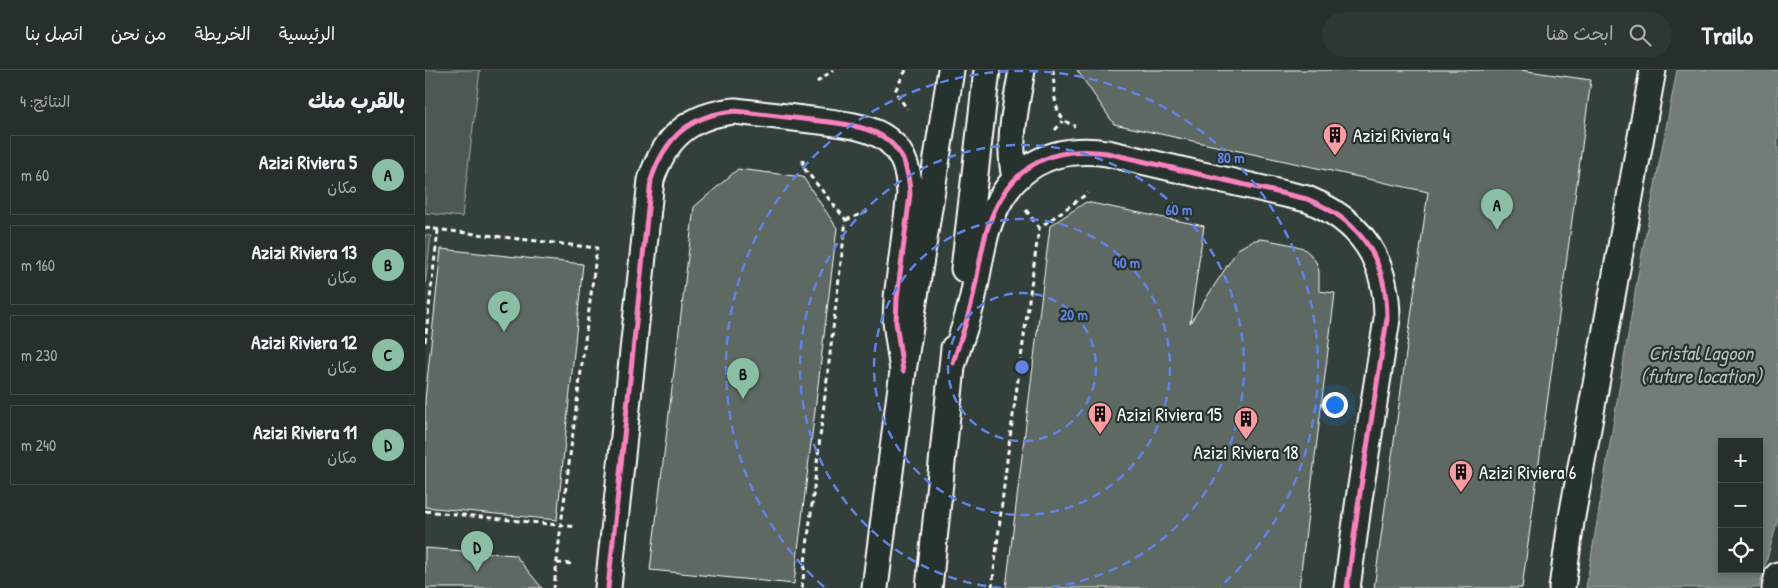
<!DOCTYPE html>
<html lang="ar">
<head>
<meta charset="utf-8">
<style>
  body { margin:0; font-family:"Patrick Hand","Playpen Sans Arabic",sans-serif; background:#2e3734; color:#f1f3f6; direction:rtl }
  .controls { position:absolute; right:15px; bottom:15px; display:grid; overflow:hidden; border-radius:0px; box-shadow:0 2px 8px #0003 }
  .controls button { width:45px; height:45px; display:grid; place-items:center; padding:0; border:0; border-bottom:1px solid #424a48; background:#262f2c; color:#f1f3f6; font:25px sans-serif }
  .you { position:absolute; left:909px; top:334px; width:18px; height:18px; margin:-12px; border:4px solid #fff; border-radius:50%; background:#1a73e8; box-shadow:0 0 0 8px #1a73e833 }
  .badge { display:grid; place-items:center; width:32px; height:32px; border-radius:50%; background:#8abfa5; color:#111; font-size:16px; font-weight:700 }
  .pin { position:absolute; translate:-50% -41px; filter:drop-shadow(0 1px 2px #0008) }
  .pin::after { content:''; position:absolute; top:26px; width:18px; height:15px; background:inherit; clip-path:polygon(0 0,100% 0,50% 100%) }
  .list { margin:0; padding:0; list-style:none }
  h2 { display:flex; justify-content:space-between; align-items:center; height:65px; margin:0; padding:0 20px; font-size:21px }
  h2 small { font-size:16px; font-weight:400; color:#a4a9a9 }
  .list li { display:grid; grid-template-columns:32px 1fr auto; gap:15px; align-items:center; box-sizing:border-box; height:80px; margin:0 10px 10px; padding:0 10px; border:1px solid #424a48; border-radius:0px }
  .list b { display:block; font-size:19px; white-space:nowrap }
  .list p { margin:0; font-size:16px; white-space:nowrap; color:#a4a9a9 }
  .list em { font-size:16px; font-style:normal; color:#a4a9a9 }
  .icon { flex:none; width:28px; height:28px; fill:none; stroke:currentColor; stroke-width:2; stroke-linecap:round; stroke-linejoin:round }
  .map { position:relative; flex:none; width:1353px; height:518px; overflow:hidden; direction:ltr }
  header { display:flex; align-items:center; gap:30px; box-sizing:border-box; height:70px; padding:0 25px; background:#262f2c; border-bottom:1px solid #424a48 }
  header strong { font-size:24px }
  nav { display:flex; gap:28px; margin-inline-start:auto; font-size:18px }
  .search { width:350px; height:45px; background:#2e3734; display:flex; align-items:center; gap:12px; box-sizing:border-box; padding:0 18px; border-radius:28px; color:#a4a9a9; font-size:19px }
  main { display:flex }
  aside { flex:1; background:#262f2c }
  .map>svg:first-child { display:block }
</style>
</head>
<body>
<header>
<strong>Trailo</strong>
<div class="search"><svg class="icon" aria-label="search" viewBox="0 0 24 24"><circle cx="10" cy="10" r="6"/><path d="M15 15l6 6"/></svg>ابحث هنا</div>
<nav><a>الرئيسية</a><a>الخريطة</a><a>من نحن</a><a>اتصل بنا</a></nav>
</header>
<main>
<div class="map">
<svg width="1353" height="518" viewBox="0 0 1353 518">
  <rect width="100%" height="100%" fill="#333f3a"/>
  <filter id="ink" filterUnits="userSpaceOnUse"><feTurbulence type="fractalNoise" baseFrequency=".02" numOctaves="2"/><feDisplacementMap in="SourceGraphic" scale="10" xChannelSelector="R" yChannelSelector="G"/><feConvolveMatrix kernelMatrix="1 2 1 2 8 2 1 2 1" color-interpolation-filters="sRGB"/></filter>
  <g filter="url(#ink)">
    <path fill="#4d5853" stroke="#a6aca9" d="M0,0H55L37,147L0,143Z
      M0,165L6,166L0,217Z"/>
    <path fill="#737b78" stroke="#abb0ae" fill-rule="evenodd" d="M1252,0H1353V449L1334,518H1161L1213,205ZM1297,372H1334V499H1297Z"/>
    <path fill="#5f6964" stroke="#fff" d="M652,0H1095L1166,10L1097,518H949L1003,122L689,54Z
      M313,99L378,107L412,158L369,514L225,500L269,137Z
      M661,132L779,156L765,253L813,179L827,171L835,169L843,170L868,175L878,178L885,184L891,192L894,201V221L910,223L874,518H581L625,156Z
      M16,179L158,194L132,450L0,437V330Z
      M0,478L90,485L117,518H0Z"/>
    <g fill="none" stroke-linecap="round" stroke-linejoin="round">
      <defs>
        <path id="minor" d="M590,108C582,71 591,37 597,0
          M539,199L562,0
          M528,293C534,273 542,252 547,231C552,209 555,186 561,163C579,103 619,74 682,83L882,129C937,151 962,190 962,249L934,429L922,518
          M183,518L226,110C240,67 265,45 310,41C335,44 361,47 386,50C438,56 483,58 485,124L472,228L471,252L478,301
          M450,518L478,301L526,0
          M504,518L529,278
          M1137,518L1146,452L1228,0
          M1350,518L1353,505"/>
      </defs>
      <use href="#minor" stroke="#fff" stroke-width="29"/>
      <path stroke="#fff" stroke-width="3" stroke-dasharray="5 4" stroke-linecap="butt" d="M481,0L470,21L482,39
        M628,0C630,20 626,49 650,56
        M392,12L408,0
        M630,60L638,51
        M601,140L614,158
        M421,150L446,140
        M0,158L172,178L136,455L129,518
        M0,272L13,160
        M0,441L152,457
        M132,493L148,494
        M377,518L421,150L378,97V87
        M567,518L583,382L614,158L663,123"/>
      <use href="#minor" stroke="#26332d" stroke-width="25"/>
      <defs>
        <path id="cycleway" d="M528,293C534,273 542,252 547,231C552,209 555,186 561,163C579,103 619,74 682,83L882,129C937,151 962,190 962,249L934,429L922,518
          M183,518L226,110C240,67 265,45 310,41C335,44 361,47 386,50C438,56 483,58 485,124L472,228L471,252L478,301"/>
      </defs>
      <use href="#cycleway" stroke="#26332d" stroke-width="8"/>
      <use href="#cycleway" stroke="#ff80c0" stroke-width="5"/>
    </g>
  </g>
  <g fill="none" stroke="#6183e4" stroke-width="2.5" stroke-dasharray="9 6">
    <circle cx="597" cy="297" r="74"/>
    <circle cx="597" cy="297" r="148"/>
    <path d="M576 518A222 222 0 1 1 618 518"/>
    <path d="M399 517A296 296 0 1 1 795 517"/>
  </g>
  <defs>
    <symbol id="building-pin" viewBox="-11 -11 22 30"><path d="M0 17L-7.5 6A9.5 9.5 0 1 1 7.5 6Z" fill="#ff9aa2" stroke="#26332d"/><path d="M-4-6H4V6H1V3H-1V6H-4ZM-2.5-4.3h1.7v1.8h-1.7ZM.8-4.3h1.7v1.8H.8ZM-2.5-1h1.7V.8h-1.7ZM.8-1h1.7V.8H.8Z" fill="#111"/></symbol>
  </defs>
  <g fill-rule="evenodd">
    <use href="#building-pin" x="896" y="51" width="28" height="38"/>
    <use href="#building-pin" x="661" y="330" width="28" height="38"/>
    <use href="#building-pin" x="807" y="335" width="28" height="38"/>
    <use href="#building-pin" x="1022" y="388" width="28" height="38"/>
  </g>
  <g text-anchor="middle" stroke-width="4.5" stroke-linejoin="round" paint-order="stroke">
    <g font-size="19" fill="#fff" stroke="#26332d" text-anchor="start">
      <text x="928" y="72">Azizi Riviera 4</text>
      <text x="692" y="351">Azizi Riviera 15</text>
      <text x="821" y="389" text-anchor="middle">Azizi Riviera 18</text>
      <text x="1054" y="409">Azizi Riviera 6</text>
    </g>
    <g font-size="20" font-style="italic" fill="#b9bdbc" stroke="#26332d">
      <text x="1276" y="290">Cristal Lagoon<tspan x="1276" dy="23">(future location)</tspan></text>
    </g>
  </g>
  <circle cx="597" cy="297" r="8" fill="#6183e4" stroke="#26332d" stroke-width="2.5"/>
  <g font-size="15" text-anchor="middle" font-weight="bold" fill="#6183e4" stroke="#26332d" stroke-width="4.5" stroke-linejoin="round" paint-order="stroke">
    <text x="806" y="93">80 m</text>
    <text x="754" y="145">60 m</text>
    <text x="702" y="198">40 m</text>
    <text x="649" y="250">20 m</text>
  </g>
</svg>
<div class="controls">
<button>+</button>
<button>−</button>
<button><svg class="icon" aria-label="locate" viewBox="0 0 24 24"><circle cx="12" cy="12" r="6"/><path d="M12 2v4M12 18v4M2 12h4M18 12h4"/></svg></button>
</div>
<div class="you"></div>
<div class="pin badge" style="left:1072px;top:160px">A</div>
<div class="pin badge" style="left:318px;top:329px">B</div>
<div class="pin badge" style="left:79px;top:262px">C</div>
<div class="pin badge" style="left:52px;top:502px">D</div>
</div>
<aside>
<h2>بالقرب منك<small>النتائج: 4</small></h2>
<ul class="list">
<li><span class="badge">A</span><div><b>Azizi Riviera 5</b><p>مكان</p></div><em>60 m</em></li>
<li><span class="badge">B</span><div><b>Azizi Riviera 13</b><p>مكان</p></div><em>160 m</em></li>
<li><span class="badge">C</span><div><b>Azizi Riviera 12</b><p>مكان</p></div><em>230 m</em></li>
<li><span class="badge">D</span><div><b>Azizi Riviera 11</b><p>مكان</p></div><em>240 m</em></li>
</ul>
</aside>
</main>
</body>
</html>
